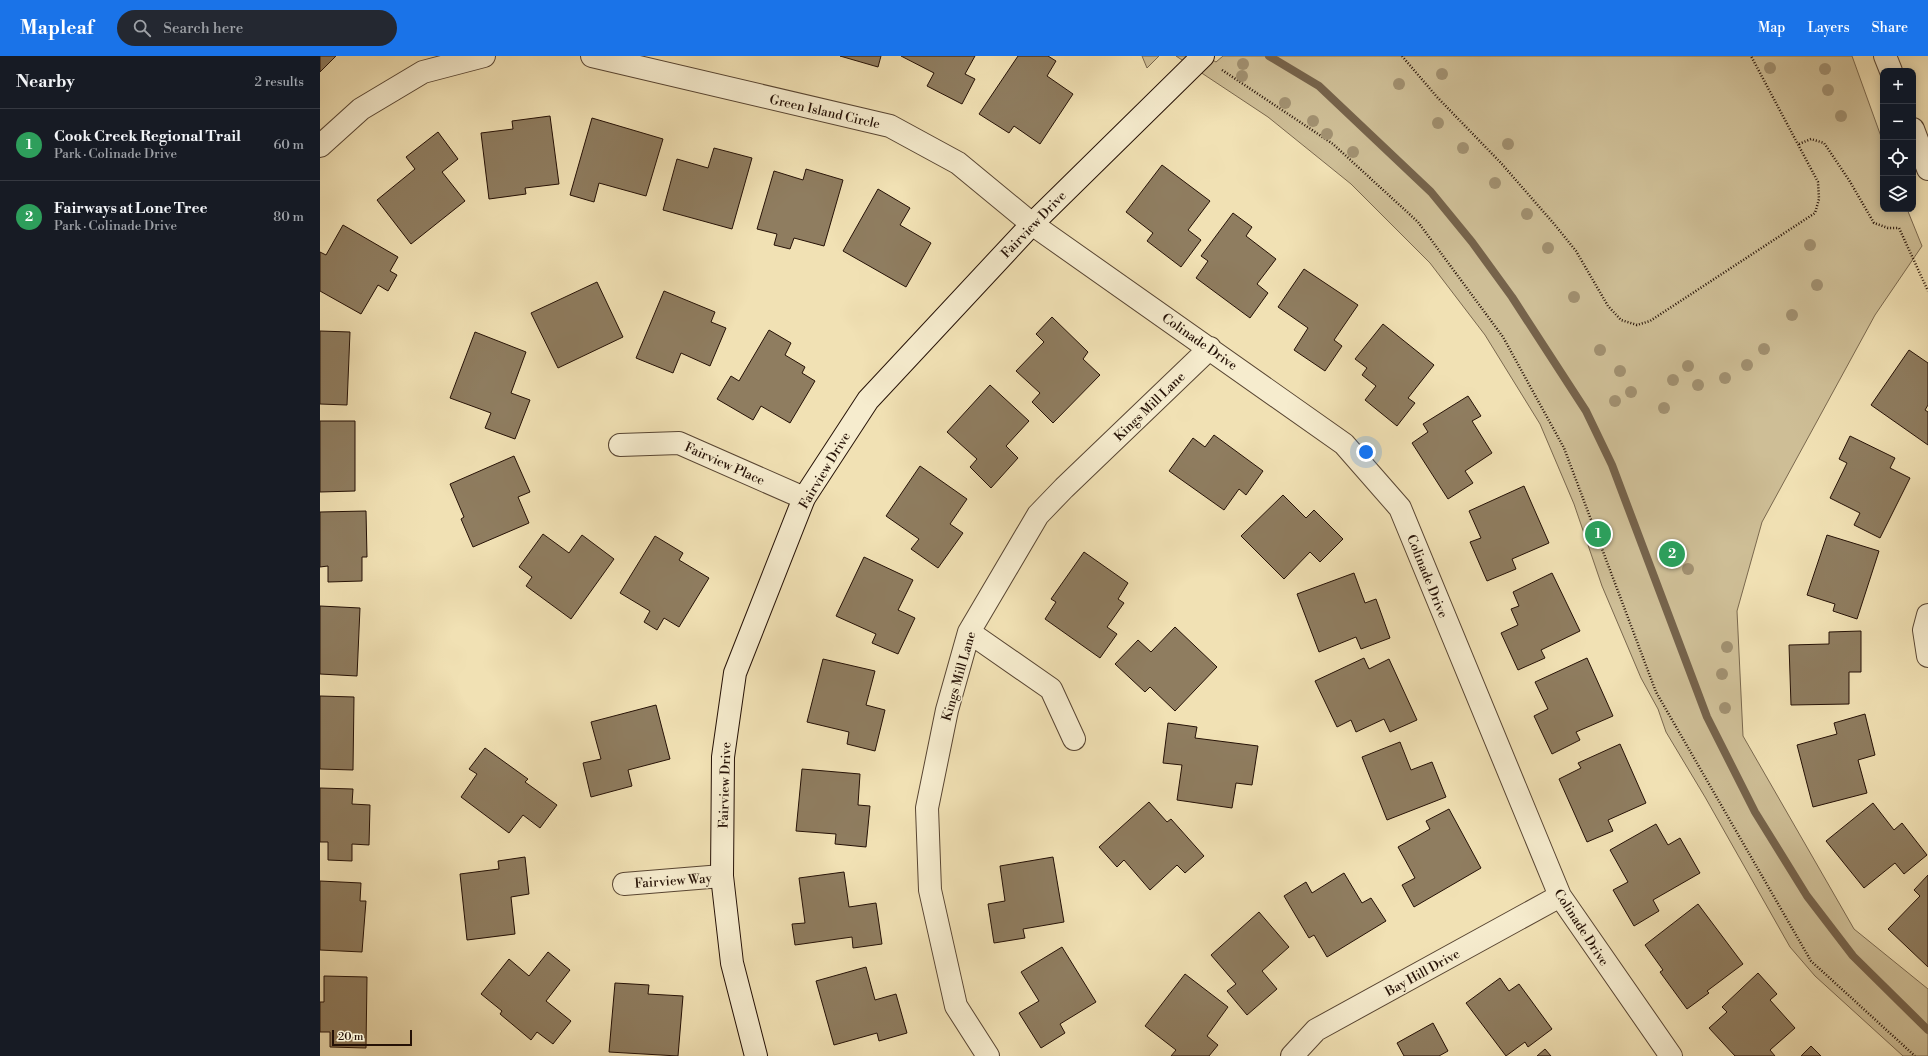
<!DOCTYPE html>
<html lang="en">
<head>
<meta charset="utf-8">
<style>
  body { margin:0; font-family:"Libre Bodoni",serif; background:#242831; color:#f1f3f6 }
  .controls { position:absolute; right:12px; top:12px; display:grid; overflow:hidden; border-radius:8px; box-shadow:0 2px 10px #0003 }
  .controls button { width:36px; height:36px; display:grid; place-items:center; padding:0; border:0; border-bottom:1px solid #363941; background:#171b24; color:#f1f3f6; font:20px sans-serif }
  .scale { position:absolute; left:12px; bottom:10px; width:80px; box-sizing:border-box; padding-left:4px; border:2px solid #251106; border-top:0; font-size:11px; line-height:14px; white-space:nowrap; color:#251106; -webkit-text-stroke:3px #f6ecce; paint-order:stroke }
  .you { position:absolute; left:1046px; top:396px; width:14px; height:14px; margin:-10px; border:3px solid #fff; border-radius:50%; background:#1a73e8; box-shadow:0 0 0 6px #1a73e833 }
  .badge { display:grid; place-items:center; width:26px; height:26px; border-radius:50%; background:#1a73e8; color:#fff; font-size:13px; font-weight:700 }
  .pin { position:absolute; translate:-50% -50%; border:2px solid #fff; box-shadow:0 1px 4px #0006 }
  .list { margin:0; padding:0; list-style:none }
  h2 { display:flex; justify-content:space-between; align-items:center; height:52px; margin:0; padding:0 16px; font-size:17px }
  h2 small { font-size:13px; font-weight:400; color:#9ea1a6 }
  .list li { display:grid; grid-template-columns:26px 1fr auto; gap:12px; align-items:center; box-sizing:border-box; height:72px; padding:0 16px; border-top:1px solid #363941 }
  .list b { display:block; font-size:15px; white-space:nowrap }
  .list p { margin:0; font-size:13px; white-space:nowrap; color:#9ea1a6 }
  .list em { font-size:13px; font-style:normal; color:#9ea1a6 }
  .icon { flex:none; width:22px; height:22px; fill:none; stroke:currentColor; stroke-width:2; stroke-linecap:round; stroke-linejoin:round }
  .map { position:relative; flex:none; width:1608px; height:1000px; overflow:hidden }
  header { display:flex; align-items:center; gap:24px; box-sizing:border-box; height:56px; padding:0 20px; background:#1a73e8; color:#fff }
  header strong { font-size:19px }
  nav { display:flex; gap:22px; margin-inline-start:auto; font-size:14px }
  .search { width:280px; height:36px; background:#242831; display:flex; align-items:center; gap:10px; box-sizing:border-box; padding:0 14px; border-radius:22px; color:#9ea1a6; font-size:15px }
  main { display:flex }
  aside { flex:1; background:#171b24 }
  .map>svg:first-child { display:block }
</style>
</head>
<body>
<header>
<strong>Mapleaf</strong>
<div class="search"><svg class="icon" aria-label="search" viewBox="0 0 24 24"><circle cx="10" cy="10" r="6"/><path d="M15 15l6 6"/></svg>Search here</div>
<nav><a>Map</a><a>Layers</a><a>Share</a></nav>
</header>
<main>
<aside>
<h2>Nearby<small>2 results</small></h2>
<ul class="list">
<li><span class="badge" style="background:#2e9e5b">1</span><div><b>Cook Creek Regional Trail</b><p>Park · Colinade Drive</p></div><em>60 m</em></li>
<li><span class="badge" style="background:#2e9e5b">2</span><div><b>Fairways at Lone Tree</b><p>Park · Colinade Drive</p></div><em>80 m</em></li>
</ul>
</aside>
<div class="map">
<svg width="1608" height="1000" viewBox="0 0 1608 1000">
  <rect width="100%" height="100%" fill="#f1e1b4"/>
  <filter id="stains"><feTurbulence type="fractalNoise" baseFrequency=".005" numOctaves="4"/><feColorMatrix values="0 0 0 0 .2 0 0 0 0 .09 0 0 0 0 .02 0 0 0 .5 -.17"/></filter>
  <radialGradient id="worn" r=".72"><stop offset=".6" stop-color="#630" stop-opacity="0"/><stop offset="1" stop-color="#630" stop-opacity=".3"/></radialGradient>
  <path fill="#cebe96" stroke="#7a684e" d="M822,0H839L827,12Z
    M856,0H886L896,6L903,0H1532L1563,86V153H1587L1602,190L1555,259L1442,466L1417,555L1423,680L1534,873L1608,933V1000H1583L1495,920L1470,891L1385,741L1346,676L1338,653L1321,622L1282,530L1254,448L1220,368L1165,279L1110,207L1031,128L948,61Z"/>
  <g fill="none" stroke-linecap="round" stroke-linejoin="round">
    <path stroke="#76634b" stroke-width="8" d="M949,0L999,30L1111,136L1152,186L1192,241L1266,355L1292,409L1387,661L1435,756L1487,840L1533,900L1608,974"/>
  </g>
  <path fill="#8f7d60" stroke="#251106" d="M0,0H16L0,16Z
    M520,0H561L558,11Z
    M581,0H655L645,18L655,23L642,48L607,30L614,17Z
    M698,0H728L736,5L727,20L753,38L720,88L694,70L689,77L659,58Z
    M230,60L239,128L205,132L206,138L169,143L161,77L193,73L192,65Z
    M272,62L343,83L326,140L279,127L274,146L250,139Z
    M118,76L138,103L122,116L145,145L91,188L57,144L95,113L86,101Z
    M394,92L432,102L412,173L343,154L357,103L388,112Z
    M842,109L890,145L868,174L881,184L861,211L827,185L833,177L806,156Z
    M486,113L523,124L504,190L474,182L470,193L454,189L457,178L437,173L454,115L483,124Z
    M558,133L590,152L580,169L611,187L586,231L523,195Z
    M913,157L932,171L926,180L956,203L937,228L948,237L930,262L876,222L888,205L881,200Z
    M23,169L78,201L70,215L77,219L68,235L58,229L41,258L0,235V196L6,199Z
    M984,213L1038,249L1014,284L1022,290L1005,315L974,294L988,272L958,251Z
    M277,226L303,281L238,312L211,257Z
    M344,235L395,256L391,266L406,272L390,310L361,297L353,317L316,302Z
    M732,261L768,296L763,303L780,319L733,367L712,346L720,337L696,315L724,286L716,278Z
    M1063,268L1114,309L1088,342L1095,347L1077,370L1045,344L1056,330L1042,319L1047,312L1035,303Z
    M449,274L471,287L465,299L485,311L482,317L495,325L470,367L441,350L433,364L397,343L411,320L419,325Z
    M0,275L30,276L27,349L0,348Z
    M155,276L206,296L191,337L210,344L195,383L165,372L171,357L130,342Z
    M1589,294L1608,307V349L1605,354L1608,356V389L1551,349Z
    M670,329L709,365L686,390L698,402L671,432L650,411L657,403L627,376Z
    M1148,340L1161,360L1152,365L1172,397L1145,415L1153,427L1128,443L1092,387L1108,376L1103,368Z
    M0,365H35V435L0,436Z
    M894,379L943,415L926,439L919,433L904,454L849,415L873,382L885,391Z
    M1530,380L1575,402L1570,412L1590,422L1560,482L1534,469L1540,457L1510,442L1527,407L1519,403Z
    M194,400L210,436L198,441L209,467L153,491L141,463L144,461L130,428Z
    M600,410L647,443L630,468L643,477L618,512L591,493L599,483L566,460Z
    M1204,430L1229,487L1192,503L1196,513L1167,525L1150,486L1161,482L1149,455Z
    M963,439L986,462L994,454L1023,483L1000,506L990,496L964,523L921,480Z
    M46,455L47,501H42V525L8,526V510L0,511V456Z
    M223,478L249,497L262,479L294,503L251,563L206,530L212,521L199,511Z
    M1507,479L1559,495L1537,563L1513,555L1515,548L1487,539Z
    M335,480L363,497L359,504L389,522L359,571L344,562L337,574L324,566L330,555L300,537Z
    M764,496L808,527L798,543L804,547L787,571L797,578L780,602L725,563L736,546L731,543Z
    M544,501L593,524L578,554L595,562L578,598L552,587L556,578L516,560Z
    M1034,517L1045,547L1056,543L1070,582L1041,593L1036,581L999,596L977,538Z
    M1232,517L1260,575L1221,594L1225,602L1198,614L1181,577L1198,569L1191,553L1199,550L1193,536Z
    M0,550L40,552L37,620L0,618Z
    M855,571L897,611L855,655L830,631L825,636L795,608L818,584L831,596Z
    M1541,575V616H1529V648L1471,649L1469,589L1509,588V576Z
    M1044,602L1049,613L1069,603L1097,664L1070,676L1064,663L1036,676L1031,664L1017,671L995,625Z
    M1267,602L1293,660L1256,676L1260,684L1232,698L1214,660L1228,653L1215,626Z
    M503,603L555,615L546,649L565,654L555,695L527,688L529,676L487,666Z
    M0,640L34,641L33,714L0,713Z
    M336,649L350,703L308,714L312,730L271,741L263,707L281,703L271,666Z
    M1545,658L1555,699L1538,704L1547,737L1493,751L1477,689L1517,678L1514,667Z
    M848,667L877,671L875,682L938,690L932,729L916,727L912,752L857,744L862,709L843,707Z
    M1080,686L1091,714L1112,706L1126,741L1067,764L1042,701Z
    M1300,688L1326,747L1288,764L1293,775L1267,786L1239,723L1261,712L1258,707Z
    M165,692L208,723L205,726L237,749L220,772L203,759L189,777L141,741L157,718L149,713Z
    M482,713L540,718L538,749L550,750L546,791L515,788L516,778L476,775Z
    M0,732L33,733L32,748L50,749L49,789L32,788V805L8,804V786H0Z
    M829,746L847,766L851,763L884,800L865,817L857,809L830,834L804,804L797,811L779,791Z
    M1553,747L1574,774L1582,767L1607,799L1584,818L1575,807L1544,832L1506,785Z
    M1129,753L1161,812L1094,851L1082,829L1095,822L1078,791L1110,773L1106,765Z
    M1336,768L1348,789L1360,782L1380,817L1333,844L1339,855L1314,870L1293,834L1308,826L1290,794Z
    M205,801L209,838L191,841L195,878L147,884L140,818L179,813L178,805Z
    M733,801L744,866L703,873L705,882L674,887L668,848L685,845L680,810Z
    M524,816L529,851L556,847L562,888L533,892L532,881L475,889L472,868L485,867L479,822Z
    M1024,817L1042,847L1051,842L1066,865L1007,901L994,879L989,882L964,840L986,826L992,837Z
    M1608,819V911L1568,873L1600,840L1594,834Z
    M0,825L41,827L40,845H46L42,896L0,894Z
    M1378,848L1423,908L1387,935L1389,937L1367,953L1340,916L1343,914L1325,889Z
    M939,856L969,891L942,915L957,933L927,959L907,935L916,928L891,899Z
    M742,891L776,946L740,968L745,977L721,992L699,957L719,945L701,916Z
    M228,896L250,914L226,945L251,965L233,988L217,976L211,984L180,958L182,955L161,938L189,903L209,920Z
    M546,911L555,944L576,938L587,977L559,985L557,977L514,989L496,925Z
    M1438,917L1457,938L1450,944L1475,972L1450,994L1455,1000H1415L1389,972L1407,956L1402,951Z
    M865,918L908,951L887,980L898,989L889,1000H851L856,994L825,970Z
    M4,920L47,921L46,992L10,991V976H0V946H4Z
    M1180,922L1189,935L1199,928L1232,973L1208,991L1205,986L1186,1000L1146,947Z
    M295,927L329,929L328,938L363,940L358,1000L289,996Z
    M1113,967L1128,995L1119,1000H1084L1077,987Z
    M1491,990L1501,1000H1481Z
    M1225,993L1231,1000H1217Z"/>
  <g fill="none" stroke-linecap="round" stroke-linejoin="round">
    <defs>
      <path id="street" d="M272,0L570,70L638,107L712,168L1024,388L1080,452L1240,840L1351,1000
        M1565,0L1571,15
        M1593,73L1608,113
        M0,90L41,53L103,16L164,0
        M300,389L359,387L484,442
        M1608,559L1604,574L1608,600
        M649,576L731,633L754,683
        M304,828L402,820
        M668,1000L636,950L610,834L607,752L627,654L649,576L718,459L744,432L890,292
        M972,1000L996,974L1240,840"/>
      <path id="secondary" d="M436,1000L412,907L402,820L403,701L415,617L484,442L548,344L712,168L883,0"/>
    </defs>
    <use href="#street" stroke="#584532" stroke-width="24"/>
    <use href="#secondary" stroke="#251106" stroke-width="24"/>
    <path stroke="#251106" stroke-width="2.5" stroke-dasharray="1 2" stroke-linecap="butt" d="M1082,0L1117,41L1181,107L1235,169L1256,195L1288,250L1301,264L1317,269L1330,265L1495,157L1499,143L1498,126L1431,0
      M902,14L1013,88L1098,166L1183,281L1244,392L1336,636L1491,905L1595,1000
      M1479,88L1491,83L1504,87L1529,124L1554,167L1568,172H1579L1608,235"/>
    <use href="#street" stroke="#f6ecce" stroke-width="22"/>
    <use href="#secondary" stroke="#f6ecce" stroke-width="22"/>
  </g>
  <g fill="#a19070">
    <circle cx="923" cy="8" r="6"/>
    <circle cx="1450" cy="12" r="6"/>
    <circle cx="1505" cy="13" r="6"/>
    <circle cx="1122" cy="18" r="6"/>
    <circle cx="922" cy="20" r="6"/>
    <circle cx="1079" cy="28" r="6"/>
    <circle cx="1508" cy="34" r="6"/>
    <circle cx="965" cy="47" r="6"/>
    <circle cx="1521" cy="60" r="6"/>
    <circle cx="993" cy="65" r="6"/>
    <circle cx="1118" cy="67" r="6"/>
    <circle cx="1007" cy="78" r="6"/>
    <circle cx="1188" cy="88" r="6"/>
    <circle cx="1143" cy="92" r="6"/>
    <circle cx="1033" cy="96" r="6"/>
    <circle cx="1175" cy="127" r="6"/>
    <circle cx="1207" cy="158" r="6"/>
    <circle cx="1490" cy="189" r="6"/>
    <circle cx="1228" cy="192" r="6"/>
    <circle cx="1497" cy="229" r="6"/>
    <circle cx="1254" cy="241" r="6"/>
    <circle cx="1472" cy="259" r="6"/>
    <circle cx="1444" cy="293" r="6"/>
    <circle cx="1280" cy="294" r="6"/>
    <circle cx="1427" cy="309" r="6"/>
    <circle cx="1368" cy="310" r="6"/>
    <circle cx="1300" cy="315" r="6"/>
    <circle cx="1405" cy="322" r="6"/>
    <circle cx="1353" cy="324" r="6"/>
    <circle cx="1378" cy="329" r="6"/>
    <circle cx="1311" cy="336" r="6"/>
    <circle cx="1295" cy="345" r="6"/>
    <circle cx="1344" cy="352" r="6"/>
    <circle cx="1368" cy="513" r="6"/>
    <circle cx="1407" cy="591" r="6"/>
    <circle cx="1402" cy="618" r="6"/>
    <circle cx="1405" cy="652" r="6"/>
  </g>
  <g text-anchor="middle" stroke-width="3" stroke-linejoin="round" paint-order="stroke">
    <g font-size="13" fill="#251106" stroke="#f6ecce">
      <text transform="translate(505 55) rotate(13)" y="5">Green Island Circle</text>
      <text transform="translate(713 168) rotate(-46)" y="5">Fairview Drive</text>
      <text transform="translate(880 285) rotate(35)" y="5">Colinade Drive</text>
      <text transform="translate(829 350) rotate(-44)" y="5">Kings Mill Lane</text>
      <text transform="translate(405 407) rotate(24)" y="5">Fairview Place</text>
      <text transform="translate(504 414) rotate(-59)" y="5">Fairview Drive</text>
      <text transform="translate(1108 520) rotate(68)" y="5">Colinade Drive</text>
      <text transform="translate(638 620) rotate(-74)" y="5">Kings Mill Lane</text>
      <text transform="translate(404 729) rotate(-88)" y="5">Fairview Drive</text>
      <text transform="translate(353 824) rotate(-4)" y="5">Fairview Way</text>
      <text transform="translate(1262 871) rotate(57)" y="5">Colinade Drive</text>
      <text transform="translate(1102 916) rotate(-29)" y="5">Bay Hill Drive</text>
    </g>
  </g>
  <rect width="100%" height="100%" filter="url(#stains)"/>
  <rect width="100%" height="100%" fill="url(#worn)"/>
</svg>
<div class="controls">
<button>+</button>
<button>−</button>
<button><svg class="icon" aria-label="locate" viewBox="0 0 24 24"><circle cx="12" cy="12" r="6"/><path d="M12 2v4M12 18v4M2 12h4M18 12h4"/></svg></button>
<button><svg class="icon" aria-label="layers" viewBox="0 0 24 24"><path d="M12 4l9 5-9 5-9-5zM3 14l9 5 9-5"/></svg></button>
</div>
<div class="scale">20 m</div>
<div class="you"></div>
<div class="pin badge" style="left:1278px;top:478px;background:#2e9e5b">1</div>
<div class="pin badge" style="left:1352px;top:498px;background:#2e9e5b">2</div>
</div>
</main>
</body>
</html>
